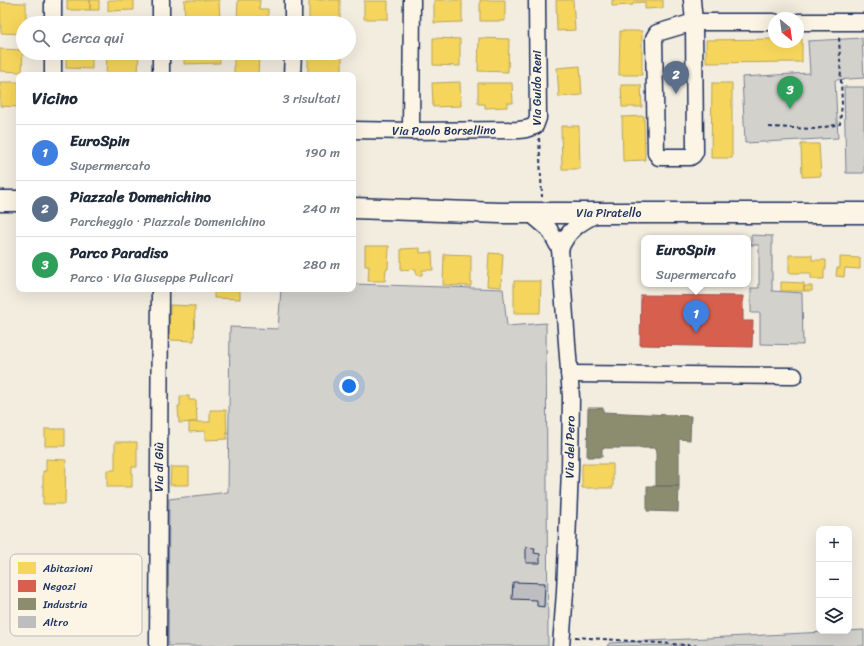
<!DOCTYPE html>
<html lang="it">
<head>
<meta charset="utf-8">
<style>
  body { margin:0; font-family:Sriracha,sans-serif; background:#f2f2f3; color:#1f2937 }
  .controls { position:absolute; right:12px; bottom:12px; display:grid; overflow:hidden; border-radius:8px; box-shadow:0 4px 16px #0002 }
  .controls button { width:36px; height:36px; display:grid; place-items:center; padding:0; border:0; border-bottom:1px solid #e0e1e3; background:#fff; color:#1f2937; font:20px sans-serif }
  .compass { position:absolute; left:768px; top:12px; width:36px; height:36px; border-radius:50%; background:#fff; box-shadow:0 4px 16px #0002; rotate:151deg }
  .you { position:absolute; left:349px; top:386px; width:14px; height:14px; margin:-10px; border:3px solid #fff; border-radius:50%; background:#1a73e8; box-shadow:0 0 0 6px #1a73e833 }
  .badge { display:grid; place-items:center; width:26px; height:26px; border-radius:50%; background:#1f6fb2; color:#fff; font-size:13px; font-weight:700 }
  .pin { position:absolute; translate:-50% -33px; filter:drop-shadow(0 1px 2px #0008) }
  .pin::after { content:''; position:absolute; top:21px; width:14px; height:12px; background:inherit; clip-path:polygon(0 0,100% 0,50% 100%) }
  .popup { position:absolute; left:641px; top:235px; width:110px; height:52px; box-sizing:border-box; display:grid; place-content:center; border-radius:8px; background:#fff; filter:drop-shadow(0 1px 3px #0005); font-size:13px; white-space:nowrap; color:#747a83 }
  .popup b { font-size:15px; color:#1f2937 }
  .popup::after { content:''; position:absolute; left:50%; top:100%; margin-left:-8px; border:8px solid transparent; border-top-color:#fff }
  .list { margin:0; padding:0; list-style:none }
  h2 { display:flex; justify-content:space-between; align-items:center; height:52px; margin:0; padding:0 16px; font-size:17px }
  h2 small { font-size:13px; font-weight:400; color:#747a83 }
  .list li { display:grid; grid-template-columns:26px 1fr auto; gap:12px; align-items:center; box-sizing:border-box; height:56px; padding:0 16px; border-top:1px solid #e0e1e3 }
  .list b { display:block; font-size:15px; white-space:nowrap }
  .list p { margin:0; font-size:13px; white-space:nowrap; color:#747a83 }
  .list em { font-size:13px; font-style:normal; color:#747a83 }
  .icon { flex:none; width:22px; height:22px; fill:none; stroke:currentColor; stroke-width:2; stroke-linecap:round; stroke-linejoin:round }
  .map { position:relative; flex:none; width:864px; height:646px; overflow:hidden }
  .search { position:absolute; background:#fff; box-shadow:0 4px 16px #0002; left:16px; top:16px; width:340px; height:44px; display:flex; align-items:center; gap:10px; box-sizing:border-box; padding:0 14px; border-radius:22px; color:#747a83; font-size:15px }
  .panel { position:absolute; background:#fff; box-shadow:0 4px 16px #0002; left:16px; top:72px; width:340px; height:220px; border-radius:8px }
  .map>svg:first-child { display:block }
</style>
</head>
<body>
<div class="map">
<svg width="864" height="646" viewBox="0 0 864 646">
  <rect width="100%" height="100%" fill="#f3ede0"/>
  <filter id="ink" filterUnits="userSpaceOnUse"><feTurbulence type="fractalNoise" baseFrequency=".025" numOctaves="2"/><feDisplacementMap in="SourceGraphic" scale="8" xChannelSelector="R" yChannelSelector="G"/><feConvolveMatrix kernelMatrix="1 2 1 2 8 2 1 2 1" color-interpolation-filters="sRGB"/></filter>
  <g filter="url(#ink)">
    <path fill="#d3d1cc" stroke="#778095" d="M862,38L864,78L835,80L838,138L745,143L742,77L810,73L808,41Z
      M844,87H864V173H846Z
      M751,235L772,236V291L802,293L803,345L760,344V313H751V288H759V245H751Z
      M353,284L503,289L507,326L546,323L548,646H168L169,499L228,492L230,327L278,329L281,289H353Z
      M864,630V646H607L609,643Z"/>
    <path fill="#f6d55c" stroke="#b4a35d" d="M67,0H90V10H67Z
      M90,0H99V10H90Z
      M108,0H134V10L108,11Z
      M184,0H219L220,19L185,20Z
      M238,0H260L259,9H268V21L237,20Z
      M309,0H340V19H332V22H309Z
      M434,0H462V22L434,23Z
      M480,0H505V21H480Z
      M556,0H573L575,30L557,31Z
      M612,0H663V8L645,9V2L633,3V5L612,6Z
      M364,1H388V19H364Z
      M0,2L26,3V23H23V34L1,33Z
      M620,31H642V75H619Z
      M433,38L460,39V66L433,65Z
      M479,38L509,39L508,72L478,71Z
      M774,39V42H798V39H802V62L706,63V40Z
      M0,49L23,50L22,72L0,71Z
      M66,53H92V69L66,68Z
      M107,53H139L138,75H106Z
      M184,53H219L220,63L184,64Z
      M234,53H262L259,56L258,75H234Z
      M342,53V75H314V73H308V54Z
      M580,66L582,95L559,97L557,68Z
      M0,82H19V107L0,106Z
      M460,82L461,106L433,107L432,83Z
      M478,83H512L513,103H507V107L485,108V104H478Z
      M712,83H732V158H711Z
      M621,85H641L642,107H622Z
      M644,116L645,160L623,161L622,117Z
      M561,126H579L580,169H562Z
      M801,144H819L821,176L802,177Z
      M365,246H389L388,269H386L385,281H368L369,266H365Z
      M420,248V253L432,252L433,270H422V275H416V269L401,270V249Z
      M489,253L503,254L501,287L487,286Z
      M444,254L471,255V286L443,285Z
      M789,255H812V260H826V269H824V279H811V273H789Z
      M840,257L860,258V269L845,268L844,277L836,276L837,268H840Z
      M514,281H541L540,313H514Z
      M781,282L804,283V291H781Z
      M804,286H812V291H804Z
      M214,289H240V299L214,298Z
      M170,305L195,306L194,341L169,340Z
      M180,396H189V400H196L197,422L179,423L178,406H180Z
      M210,410H226L227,439L205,440V431L189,432V422H210Z
      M45,429H65V446H45Z
      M115,442H137V467H132V487H107V470H115Z
      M46,459L66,460L65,504H43V471H46Z
      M582,464H613V488H582Z
      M171,467H189V485H170Z"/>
    <path fill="#d6604d" stroke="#9e5152" d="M641,295L743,296V321H753L752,347L640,345Z"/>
    <path fill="#8c8c6e" stroke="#6a7069" d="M588,408H603V412L691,416L690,440L679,439V486H656V448H602V457H587Z
      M647,486H679L678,512L647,511Z"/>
    <path fill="#bebec0" stroke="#1b2f5e" d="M526,547L535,548L534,553L540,554V563H526Z
      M513,582L545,583L544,607L537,606V600L512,599Z"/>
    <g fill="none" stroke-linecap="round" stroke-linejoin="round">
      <defs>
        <g id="minor">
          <path d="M161,0V23"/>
          <path d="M692,0L694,22L695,152L693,155L690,157H659L656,153L654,38L657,33L694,22H774"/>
          <path d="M798,22H864"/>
          <path d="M53,23V0"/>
          <path d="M293,23V0"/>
          <path d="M53,75V53"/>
          <path d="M161,75V53"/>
          <path d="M292,75L293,53"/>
          <path id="s1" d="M353,130L411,131L519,130L526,129L535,126L538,118L537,0"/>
          <path d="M411,131L412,0"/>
          <path d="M530,213L549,229L560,249L571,397L570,470L565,592L561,646"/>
          <path d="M560,249C567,231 580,222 597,214"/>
          <path d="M569,374L794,376"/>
          <path id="s2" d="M158,646L160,289"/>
        </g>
        <g id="major">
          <path d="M0,201H19"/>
          <path id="s3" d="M353,208L500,213H864"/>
        </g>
      </defs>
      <use href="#minor" stroke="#1b2f5e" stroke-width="19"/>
      <use href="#major" stroke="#1b2f5e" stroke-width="23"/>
      <path stroke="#1b2f5e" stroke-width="2" stroke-dasharray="4 3" stroke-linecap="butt" d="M769,127L815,129L840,124L842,104L839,36
        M539,138L542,197
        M575,637L699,646"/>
      <use href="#minor" stroke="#fcf5e5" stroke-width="16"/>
      <use href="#major" stroke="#fcf5e5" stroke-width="20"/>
    </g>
  </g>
  <g text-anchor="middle" stroke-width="4" stroke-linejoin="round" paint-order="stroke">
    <g font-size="12" fill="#1b2f5e" stroke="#fcf5e5">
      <text transform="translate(537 88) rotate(-90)" y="4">Via Guido Reni</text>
      <text dy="4" stroke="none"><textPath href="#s1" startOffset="91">Via Paolo Borsellino</textPath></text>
      <text dy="4" stroke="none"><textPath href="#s3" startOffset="256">Via Piratello</textPath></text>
      <text transform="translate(570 447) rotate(-89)" y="4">Via del Pero</text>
      <text dy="4" stroke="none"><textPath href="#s2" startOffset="179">Via di Giù</textPath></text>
    </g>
  </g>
  <rect x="10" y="554" width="132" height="82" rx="6" fill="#fcf5e5" stroke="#b8babc" stroke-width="1"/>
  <rect x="18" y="562" width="18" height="12" fill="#f6d55c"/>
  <rect x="18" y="580" width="18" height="12" fill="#d6604d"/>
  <rect x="18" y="598" width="18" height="12" fill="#8c8c6e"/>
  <rect x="18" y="616" width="18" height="12" fill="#bebec0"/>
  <g font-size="11" fill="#1b2f5e">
    <text x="43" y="572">Abitazioni</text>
    <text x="43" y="590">Negozi</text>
    <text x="43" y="608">Industria</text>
    <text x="43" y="626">Altro</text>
  </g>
</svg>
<div class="controls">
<button>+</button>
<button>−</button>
<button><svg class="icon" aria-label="layers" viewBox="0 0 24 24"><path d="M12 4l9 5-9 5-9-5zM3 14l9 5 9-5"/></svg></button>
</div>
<svg class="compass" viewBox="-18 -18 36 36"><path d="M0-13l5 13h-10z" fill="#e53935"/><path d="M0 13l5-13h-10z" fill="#747a83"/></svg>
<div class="you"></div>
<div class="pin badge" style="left:696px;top:333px;background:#3f7fe0">1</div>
<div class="popup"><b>EuroSpin</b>Supermercato</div>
<div class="pin badge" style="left:676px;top:94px;background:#5c6f8a">2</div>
<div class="pin badge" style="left:790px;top:109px;background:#2e9e5b">3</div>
<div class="search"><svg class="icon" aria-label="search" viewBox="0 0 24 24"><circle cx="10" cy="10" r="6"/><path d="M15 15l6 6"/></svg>Cerca qui</div>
<section class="panel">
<h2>Vicino<small>3 risultati</small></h2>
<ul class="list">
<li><span class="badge" style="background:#3f7fe0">1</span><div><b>EuroSpin</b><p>Supermercato</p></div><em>190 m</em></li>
<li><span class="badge" style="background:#5c6f8a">2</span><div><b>Piazzale Domenichino</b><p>Parcheggio · Piazzale Domenichino</p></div><em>240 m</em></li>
<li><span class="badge" style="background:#2e9e5b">3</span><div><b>Parco Paradiso</b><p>Parco · Via Giuseppe Pulicari</p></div><em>280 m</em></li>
</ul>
</section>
</div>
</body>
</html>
